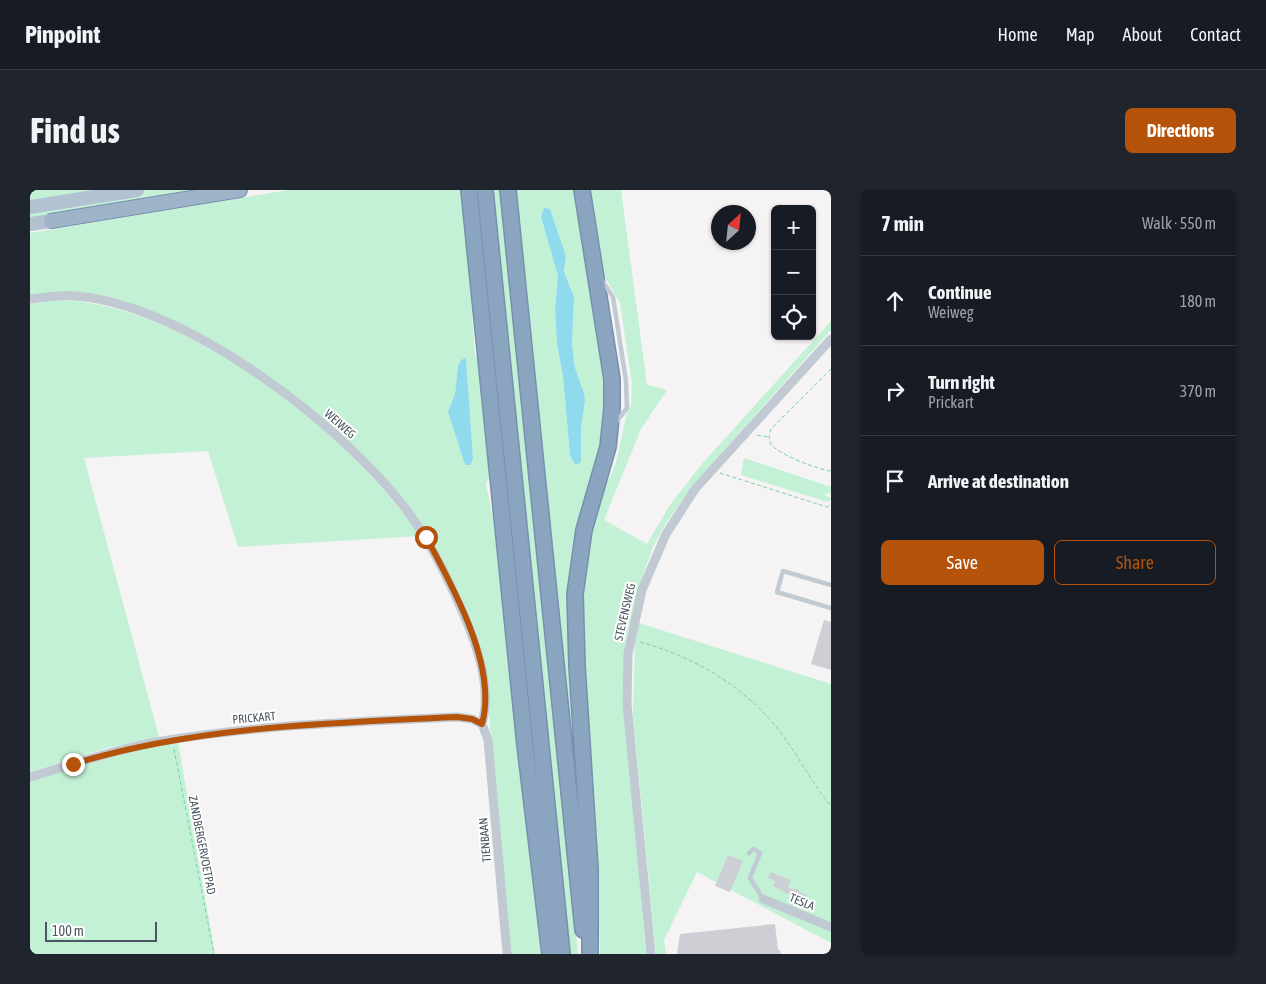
<!DOCTYPE html>
<html lang="en">
<head>
<meta charset="utf-8">
<style>
  body { margin:0; font-family:"Asap Condensed",sans-serif; background:#20242c; color:#f1f3f6 }
  .controls { position:absolute; right:15px; top:15px; display:grid; overflow:hidden; border-radius:8px; box-shadow:0 1px 4px #0004 }
  .controls button { width:45px; height:45px; display:grid; place-items:center; padding:0; border:0; border-bottom:1px solid #363941; background:#171b24; color:#f1f3f6; font:25px sans-serif }
  .compass { position:absolute; left:681px; top:15px; width:45px; height:45px; border-radius:50%; background:#171b24; box-shadow:0 1px 4px #0004; rotate:27deg }
  .scale { position:absolute; left:15px; bottom:12px; width:112px; box-sizing:border-box; padding-left:5px; border:2px solid #4a5661; border-top:0; font-size:14px; line-height:18px; white-space:nowrap; color:#4a5661; -webkit-text-stroke:4px #fff; paint-order:stroke }
  .stop { position:absolute; width:15px; height:15px; margin:-11px; border:4px solid #b45309; border-radius:50%; background:#fff }
  .stop.end { background:#b45309; border-color:#fff; box-shadow:0 1px 5px #0008 }
  .list { margin:0; padding:0; list-style:none }
  h2 { display:flex; justify-content:space-between; align-items:center; height:65px; margin:0; padding:0 20px; font-size:21px }
  h2 small { font-size:16px; font-weight:400; color:#9ea1a6 }
  .list li { display:grid; grid-template-columns:32px 1fr auto; gap:15px; align-items:center; box-sizing:border-box; height:90px; padding:0 20px; border-top:1px solid #363941 }
  .list b { display:block; font-size:19px; white-space:nowrap }
  .list p { margin:0; font-size:16px; white-space:nowrap; color:#9ea1a6 }
  .list em { font-size:16px; font-style:normal; color:#9ea1a6 }
  .actions { display:flex; gap:10px; padding:15px 20px }
  .actions a { flex:1; padding:11px 0; border:1px solid #b45309; border-radius:8px; text-align:center; font-size:18px; color:#b45309 }
  .actions .main { background:#b45309; color:#fff }
  .icon { flex:none; width:28px; height:28px; fill:none; stroke:currentColor; stroke-width:2; stroke-linecap:round; stroke-linejoin:round }
  .map { position:relative; flex:none; width:801px; height:764px; overflow:hidden; border-radius:8px }
  header { display:flex; align-items:center; gap:30px; box-sizing:border-box; height:70px; padding:0 25px; background:#171b24; border-bottom:1px solid #363941 }
  header strong { font-size:24px }
  nav { display:flex; gap:28px; margin-inline-start:auto; font-size:18px }
  .intro { display:flex; align-items:center; justify-content:space-between; box-sizing:border-box; height:120px; padding:0 30px }
  h1 { margin:0; font-size:35px }
  .button { padding:12px 22px; border-radius:8px; background:#b45309; color:#fff; font-size:18px; font-weight:700 }
  main { display:flex; gap:30px; padding:0 30px }
  aside { flex:1; background:#171b24; border-radius:8px; box-shadow:0 1px 4px #0004 }
  .map>svg:first-child { display:block }
</style>
</head>
<body>
<header>
<strong>Pinpoint</strong>
<nav><a>Home</a><a>Map</a><a>About</a><a>Contact</a></nav>
</header>
<div class="intro"><h1>Find us</h1><a class="button">Directions</a></div>
<main>
<div class="map">
<svg width="801" height="764" viewBox="0 0 801 764">
  <rect width="100%" height="100%" fill="#f5f3f3"/>
  <path fill="#c3f1d5" fill-rule="evenodd" d="M0,0H73L0,13Z
    M119,0H169L0,29V19Z
    M259,0H433L445,166L450,165L463,279L456,294L474,384L514,764H479L458,513L432,415L356,291L223,177L83,110L0,106V43ZM436,169L443,269L435,275L418,222L425,204L428,176Z
    M462,0H476L548,764H535Z
    M486,0H547L565,111L580,227L556,316L543,564ZM520,19L536,66L534,80L544,107L542,154L545,178L555,211L551,238V271L540,265L533,186L527,154L525,119L528,86L511,27Z
    M559,0H591L617,195L637,200L611,239L574,330L617,354L640,315L671,275L801,131V140L661,297L635,335L623,357L614,382L596,449L595,523L616,764H570L568,705L554,511L551,396L566,318L586,273L598,218L601,217L602,193L590,113L571,80Z
    M29,110C158,113 319,244 390,346L208,357L178,261L54,268L129,547L76,558L0,582V114Z
    M714,268L801,297V302L794,305L801,308V310L797,312L711,285Z
    M609,433L801,494V753L667,682L634,750L636,764H626L603,525L605,449Z
    M148,552L185,764H0V588L80,565Z"/>
  <path fill="#90daee" d="M514,18L520,19L536,66L534,81L544,107L542,154L545,178L554,203L555,211L551,238V271L548,275L544,273L540,265L533,186L527,154L525,119L528,86L511,27Z
    M436,168L443,269L440,275H435L418,222L425,204L428,176L431,170Z"/>
  <path fill="#cdcfd5" d="M794,430L801,432V480L781,474Z
    M698,665L713,671L700,702L685,696Z
    M741,682L761,690L758,698L769,700V702L777,705L772,716L764,713L763,715L759,714L762,706L743,696L745,691L738,688Z
    M745,734L748,760H750L751,764H647L650,744Z"/>
  <g fill="none" stroke-linecap="round" stroke-linejoin="round">
    <defs>
      <path id="trunk" d="M21,31L210,0"/>
      <path id="motorway" d="M439,0L495,555L520,764
        M455,0L532,764
        M478,0L553,740
        M552,0L582,189V218L578,257L554,340L545,404L547,476L560,679V764"/>
    </defs>
    <use href="#trunk" stroke="#7690ad" stroke-width="16"/>
    <use href="#motorway" stroke="#7690ad" stroke-width="18"/>
    <path stroke="#7ad0a6" stroke-width="1" stroke-dasharray="4 2.5" stroke-linecap="butt" d="M801,179L741,239C739,244 738,248 741,254C747,264 789,280 801,281
      M727,245L738,247
      M690,283L797,317L801,315
      M610,452C666,467 719,499 754,547C770,569 783,595 801,616
      M144,559L184,764"/>
    <path stroke="#c1cad2" stroke-width="4.5" d="M571,89L583,107L596,191L597,218L586,232
      M801,395L753,381L747,402L801,418
      M719,663L724,659L730,663L720,688L733,709"/>
    <path stroke="#c1cad2" stroke-width="9" d="M0,109C15,108 31,104 45,106C156,114 313,235 378,322C400,352 417,386 432,421C447,455 462,497 452,534
      M452,534L458,550L477,764
      M0,587C40,575 80,561 121,553C220,535 326,532 427,527L442,529L452,534
      M733,709L801,737
      M621,764L597,514L598,464L612,400L636,344L665,299L801,149"/>
    <path stroke="#b3c2d1" stroke-width="14" d="M0,17L107,0
      M0,34L21,31"/>
    <use href="#trunk" stroke="#9fb4c9" stroke-width="14"/>
    <use href="#motorway" stroke="#8ba5c1" stroke-width="15"/>
  </g>
  <g fill="none" stroke-linecap="round" stroke-linejoin="round">
    <path stroke="#b45309" stroke-width="6" d="M43,574C166,536 299,533 427,527L442,529L452,534C468,477 423,397 396,347"/>
  </g>
  <g text-anchor="middle" stroke-width="4" stroke-linejoin="round" paint-order="stroke">
    <g font-size="12" fill="#4a5661" stroke="#fff">
      <text transform="translate(310 234) rotate(41)" y="4">WEIWEG</text>
      <text transform="translate(595 422) rotate(-77)" y="4">STEVENSWEG</text>
      <text transform="translate(224 528) rotate(-5)" y="4">PRICKART</text>
      <text transform="translate(455 650) rotate(-95)" y="4">TIENBAAN</text>
      <text transform="translate(172 655) rotate(79)" y="4">ZANDBERGERVOETPAD</text>
      <text transform="translate(772 712) rotate(22)" y="4">TESLA</text>
    </g>
  </g>
</svg>
<div class="controls">
<button>+</button>
<button>−</button>
<button><svg class="icon" aria-label="locate" viewBox="0 0 24 24"><circle cx="12" cy="12" r="6"/><path d="M12 2v4M12 18v4M2 12h4M18 12h4"/></svg></button>
</div>
<svg class="compass" viewBox="-18 -18 36 36"><path d="M0-13l5 13h-10z" fill="#e53935"/><path d="M0 13l5-13h-10z" fill="#9ea1a6"/></svg>
<div class="scale">100 m</div>
<div class="stop" style="left:396px;top:347px"></div>
<div class="stop end" style="left:43px;top:574px"></div>
</div>
<aside>
<h2>7 min<small>Walk · 550 m</small></h2>
<ul class="list">
<li><svg class="icon" aria-label="ahead" viewBox="0 0 24 24"><path d="M12 20V5M6 11l6-6 6 6"/></svg><div><b>Continue</b><p>Weiweg</p></div><em>180 m</em></li>
<li><svg class="icon" aria-label="right" viewBox="0 0 24 24"><path d="M7 20v-9h11M14 6l5 5-5 5"/></svg><div><b>Turn right</b><p>Prickart</p></div><em>370 m</em></li>
<li><svg class="icon" aria-label="arrive" viewBox="0 0 24 24"><path d="M6 21V4h12l-3 4 3 4H6"/></svg><div><b>Arrive at destination</b></div></li>
</ul>
<div class="actions"><a class="main">Save</a><a>Share</a></div>
</aside>
</main>
</body>
</html>
